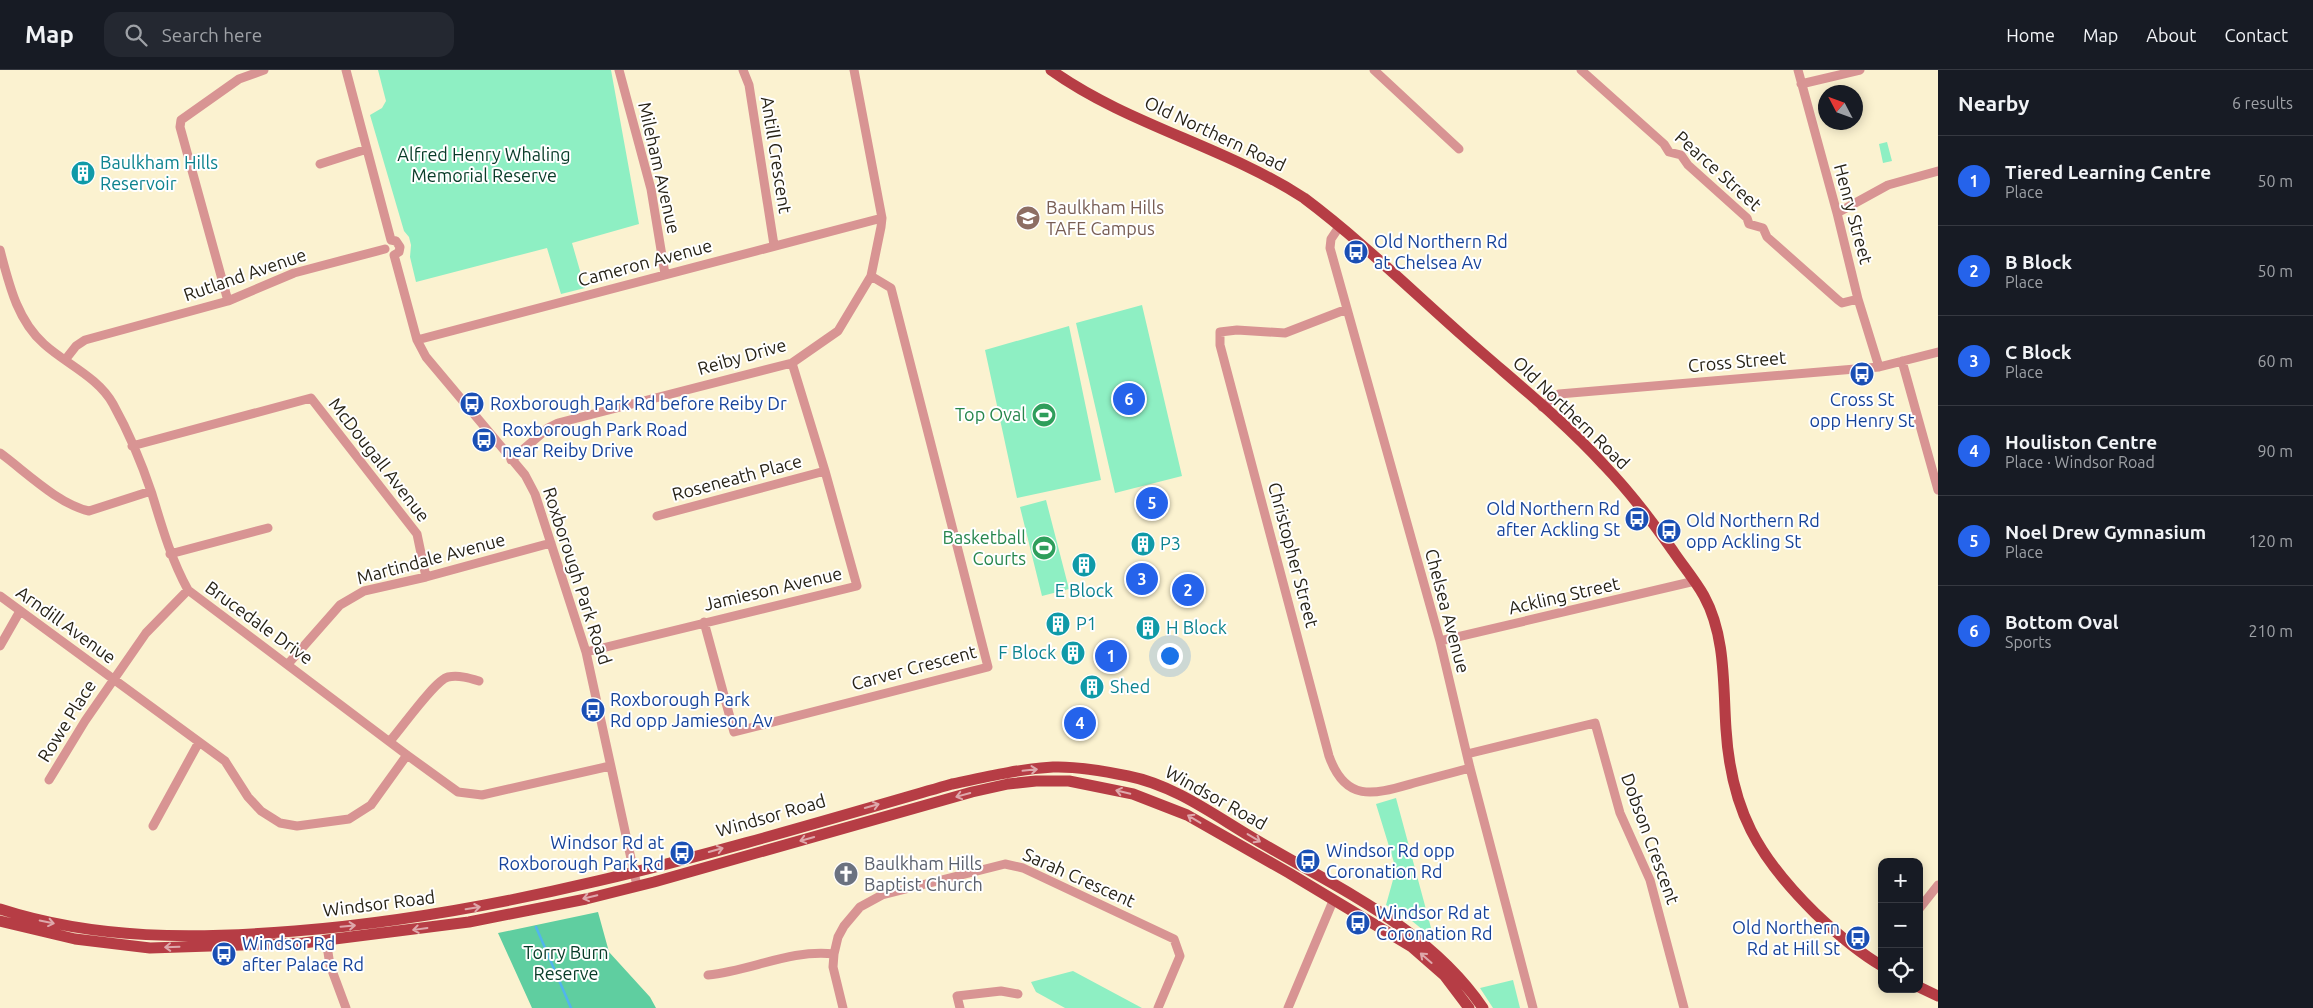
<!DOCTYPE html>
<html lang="en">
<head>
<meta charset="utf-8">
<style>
  body { margin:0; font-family:Ubuntu,sans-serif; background:#242831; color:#f1f3f6 }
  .controls { position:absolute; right:15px; bottom:15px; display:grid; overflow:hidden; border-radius:10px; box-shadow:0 2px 12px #0003 }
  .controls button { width:45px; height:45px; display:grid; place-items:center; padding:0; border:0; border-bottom:1px solid #363941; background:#171b24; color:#f1f3f6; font:25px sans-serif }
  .compass { position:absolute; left:1818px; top:15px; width:45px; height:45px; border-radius:50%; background:#171b24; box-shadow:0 2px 12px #0003; rotate:311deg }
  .you { position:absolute; left:1169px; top:585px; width:18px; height:18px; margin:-12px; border:4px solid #fff; border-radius:50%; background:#1a73e8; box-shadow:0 0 0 8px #1a73e833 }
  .badge { display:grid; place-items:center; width:32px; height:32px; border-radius:50%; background:#2563eb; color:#fff; font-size:16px; font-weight:700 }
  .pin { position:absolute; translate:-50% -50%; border:2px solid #fff; box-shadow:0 1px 5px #0006 }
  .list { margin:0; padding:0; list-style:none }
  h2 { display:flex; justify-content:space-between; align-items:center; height:65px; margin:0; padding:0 20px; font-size:21px }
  h2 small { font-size:16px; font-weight:400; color:#9ea1a6 }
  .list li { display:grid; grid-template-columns:32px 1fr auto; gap:15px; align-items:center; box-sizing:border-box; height:90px; padding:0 20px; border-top:1px solid #363941 }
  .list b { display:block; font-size:19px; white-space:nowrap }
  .list p { margin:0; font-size:16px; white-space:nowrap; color:#9ea1a6 }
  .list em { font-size:16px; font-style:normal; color:#9ea1a6 }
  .icon { flex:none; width:28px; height:28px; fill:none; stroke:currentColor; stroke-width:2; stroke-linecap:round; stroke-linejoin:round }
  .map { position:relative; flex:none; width:1938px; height:938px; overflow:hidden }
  header { display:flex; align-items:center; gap:30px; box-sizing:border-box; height:70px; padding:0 25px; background:#171b24; border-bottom:1px solid #363941 }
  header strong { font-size:24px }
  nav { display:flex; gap:28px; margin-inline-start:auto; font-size:18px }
  .search { width:350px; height:45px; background:#242831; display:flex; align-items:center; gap:12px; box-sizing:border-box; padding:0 18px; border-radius:15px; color:#9ea1a6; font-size:19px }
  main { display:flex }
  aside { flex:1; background:#171b24 }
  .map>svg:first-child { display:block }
</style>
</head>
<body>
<header>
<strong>Map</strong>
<div class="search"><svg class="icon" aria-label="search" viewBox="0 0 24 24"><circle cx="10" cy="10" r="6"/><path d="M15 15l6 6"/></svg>Search here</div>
<nav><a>Home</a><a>Map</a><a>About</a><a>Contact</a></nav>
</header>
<main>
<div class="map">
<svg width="1938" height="938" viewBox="0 0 1938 938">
  <rect width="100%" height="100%" fill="#fbf2d0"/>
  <path fill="#8eefc3" d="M378,0H611L639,154L572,173L585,218L561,224L547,178L416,212L410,187L411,175L409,167L404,161L370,45L382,38L386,31Z
    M1887,72L1892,91L1883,93L1879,74Z
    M1142,235L1182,406L1115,423L1076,253Z
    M1069,256L1101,410L1017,428L985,280Z
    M1046,430L1069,519L1042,526L1020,437Z
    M1396,728L1434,869L1412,851L1386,835L1396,799L1376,734Z
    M1073,901L1142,938H1065L1036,922L1031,912Z
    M1513,910L1520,938H1493L1480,918Z"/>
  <path fill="#5fcea0" d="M598,842L609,882L650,927L656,938H532L498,863Z"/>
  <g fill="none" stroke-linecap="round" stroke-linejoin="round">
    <path stroke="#51b5ed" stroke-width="2.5" d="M536,857L571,938"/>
    <path stroke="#d89493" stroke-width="9" d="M346,0L391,170
      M619,0L651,119L665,204
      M743,0L749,15L774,175
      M1374,0L1459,79
      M1581,0L1664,74L1669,82L1681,85L1688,95L1747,148L1749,154L1763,158L1767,167L1838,230L1842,233L1858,229
      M1798,0L1837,143L1858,229L1879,297
      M1801,14L1860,0
      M320,94L367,79
      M1837,143L1888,115L1938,101
      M1339,157L1331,169L1330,178L1440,571L1470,698L1533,938
      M391,170L396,171L400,177L399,182L394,185
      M0,180C9,214 17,250 44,274C66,294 98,307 113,334C128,361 142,394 152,424C162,457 171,489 188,520L407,685L458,722L482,725L610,696
      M394,185L417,270L426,287L525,405L535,424L586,582L637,816
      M228,231L180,57L181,50L239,9L264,0
      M1347,239L1285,263L1237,260L1220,262V275L1329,686C1346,734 1375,724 1414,713C1433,708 1451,703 1470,698
      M417,270L882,148
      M65,290L76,276L85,270L228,231L294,203L385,179
      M1902,291L1938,420
      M1542,337L1559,324L1879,297L1938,282
      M132,376L311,328L417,464L426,507
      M0,383C26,402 58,434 89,441L151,421
      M511,390L548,358L558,353L792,293L838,261L871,206L881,157L882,148L854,0
      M657,446L825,401
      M170,484L268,458
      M0,526L225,691L248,727L261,741L280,753L297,756L349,749L371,735L407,685
      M704,552L734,662L988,597L891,218L871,206
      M1440,571L1695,511
      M0,576L20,541
      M586,582L857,516L825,401L792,293
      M288,594L340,535L364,521L426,507L551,473
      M390,671C401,659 435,610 448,607C459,605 469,608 479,611
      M1467,684L1595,653L1620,743L1650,810L1684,938
      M49,710L85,651L146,563L188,520
      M153,756L199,672
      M1919,839L1938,815
      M326,870L330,895L346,938
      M708,905C751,901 790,879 834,884
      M843,938L833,897L834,884L838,867L844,856L860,837L882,825L1005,794L1023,798L1174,869L1180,886L1158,938
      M960,938L957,926L1001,921L1018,924
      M1288,938L1333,831"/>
    <path stroke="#b63d45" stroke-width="11" d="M1051,0C1128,55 1224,76 1304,128C1360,170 1411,220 1463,266C1510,308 1561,348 1604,395C1629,421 1652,451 1673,481C1683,496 1695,510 1704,526C1726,566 1723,616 1726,659C1731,740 1758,787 1815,843C1835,862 1858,882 1882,896
      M0,839C96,870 195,869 295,861C520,843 736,776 952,714C985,707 1019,699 1053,697C1078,696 1104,701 1128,706C1174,715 1214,745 1253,768C1335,817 1428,857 1483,938
      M0,851L75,869L150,878L303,873L469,852L586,829L654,812L972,722L1008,714L1036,711H1069L1133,724L1187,745L1289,803L1412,877L1444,905L1469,938
      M1919,917L1938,926"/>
  </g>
  <defs><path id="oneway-shaft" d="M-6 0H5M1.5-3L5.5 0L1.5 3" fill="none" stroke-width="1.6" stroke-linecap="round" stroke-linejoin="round" transform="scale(1.25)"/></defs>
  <g stroke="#dea8ab">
    <use href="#oneway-shaft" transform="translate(1030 700) rotate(-6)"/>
    <use href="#oneway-shaft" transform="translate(1123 722) rotate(-167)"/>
    <use href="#oneway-shaft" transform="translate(963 725) rotate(165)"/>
    <use href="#oneway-shaft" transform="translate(872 736) rotate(-16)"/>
    <use href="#oneway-shaft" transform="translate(1194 749) rotate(-149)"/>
    <use href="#oneway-shaft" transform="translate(1254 768) rotate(31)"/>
    <use href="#oneway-shaft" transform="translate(807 769) rotate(164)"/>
    <use href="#oneway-shaft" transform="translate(716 780) rotate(-16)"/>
    <use href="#oneway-shaft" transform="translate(590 827) rotate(167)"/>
    <use href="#oneway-shaft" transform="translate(473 838) rotate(-9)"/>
    <use href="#oneway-shaft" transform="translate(47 852) rotate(12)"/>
    <use href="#oneway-shaft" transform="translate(348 856) rotate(-5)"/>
    <use href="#oneway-shaft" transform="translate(420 859) rotate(172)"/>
    <use href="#oneway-shaft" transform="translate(172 877) rotate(178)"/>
    <use href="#oneway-shaft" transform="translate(1426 888) rotate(-139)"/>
  </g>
  <defs>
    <symbol id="building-disc" viewBox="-11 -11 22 22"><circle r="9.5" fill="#0f9aa8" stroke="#fff"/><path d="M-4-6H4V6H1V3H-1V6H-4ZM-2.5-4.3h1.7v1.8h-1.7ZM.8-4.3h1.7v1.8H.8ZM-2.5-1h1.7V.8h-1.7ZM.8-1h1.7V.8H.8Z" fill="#fff"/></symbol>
    <symbol id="university-disc" viewBox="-11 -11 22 22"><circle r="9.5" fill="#8d6e63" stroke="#fff"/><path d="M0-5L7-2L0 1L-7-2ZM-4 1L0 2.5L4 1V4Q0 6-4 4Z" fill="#fff"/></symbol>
    <symbol id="bus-disc" viewBox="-11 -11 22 22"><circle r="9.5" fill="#1a4fb4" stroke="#fff"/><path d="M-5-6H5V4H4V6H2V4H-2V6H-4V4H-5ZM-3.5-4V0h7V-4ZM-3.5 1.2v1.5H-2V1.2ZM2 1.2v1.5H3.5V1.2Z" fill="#fff"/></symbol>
    <symbol id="stadium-disc" viewBox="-11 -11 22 22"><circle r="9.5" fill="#2e9e5b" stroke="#fff"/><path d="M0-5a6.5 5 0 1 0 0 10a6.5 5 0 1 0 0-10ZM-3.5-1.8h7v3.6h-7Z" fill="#fff"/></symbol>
    <symbol id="church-disc" viewBox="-11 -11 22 22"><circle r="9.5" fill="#6b7280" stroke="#fff"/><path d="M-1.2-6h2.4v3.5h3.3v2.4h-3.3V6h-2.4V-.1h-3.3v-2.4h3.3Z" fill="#fff"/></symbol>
  </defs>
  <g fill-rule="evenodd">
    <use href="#building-disc" x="69" y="89" width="28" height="28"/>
    <use href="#university-disc" x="1014" y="134" width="28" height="28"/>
    <use href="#bus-disc" x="1342" y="168" width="28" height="28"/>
    <use href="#bus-disc" x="1848" y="290" width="28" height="28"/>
    <use href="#bus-disc" x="458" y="320" width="28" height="28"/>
    <use href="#stadium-disc" x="1030" y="331" width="28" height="28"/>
    <use href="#bus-disc" x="470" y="356" width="28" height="28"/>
    <use href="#bus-disc" x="1623" y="435" width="28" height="28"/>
    <use href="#bus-disc" x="1655" y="447" width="28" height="28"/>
    <use href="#building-disc" x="1129" y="460" width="28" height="28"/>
    <use href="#stadium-disc" x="1030" y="464" width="28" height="28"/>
    <use href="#building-disc" x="1070" y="481" width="28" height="28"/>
    <use href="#building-disc" x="1044" y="540" width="28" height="28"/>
    <use href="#building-disc" x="1134" y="544" width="28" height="28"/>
    <use href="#building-disc" x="1059" y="569" width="28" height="28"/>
    <use href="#building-disc" x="1078" y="603" width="28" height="28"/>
    <use href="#bus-disc" x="579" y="626" width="28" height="28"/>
    <use href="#bus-disc" x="668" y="769" width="28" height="28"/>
    <use href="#bus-disc" x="1294" y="777" width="28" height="28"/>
    <use href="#church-disc" x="832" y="790" width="28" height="28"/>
    <use href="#bus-disc" x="1344" y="839" width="28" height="28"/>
    <use href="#bus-disc" x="1844" y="854" width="28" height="28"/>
    <use href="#bus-disc" x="210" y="870" width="28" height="28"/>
  </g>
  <g text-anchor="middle" stroke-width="4" stroke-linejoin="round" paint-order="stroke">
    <g font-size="18" fill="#272317" stroke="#fff">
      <text transform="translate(1215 64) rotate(25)" y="6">Old Northern Road</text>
      <text transform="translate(776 85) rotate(81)" y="6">Antill Crescent</text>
      <text transform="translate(659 98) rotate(77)" y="6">Mileham Avenue</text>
      <text transform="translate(1718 101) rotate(42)" y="6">Pearce Street</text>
      <text transform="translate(1853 144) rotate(75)" y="6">Henry Street</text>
      <text transform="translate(645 193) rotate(-15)" y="6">Cameron Avenue</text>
      <text transform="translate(245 205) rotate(-19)" y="6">Rutland Avenue</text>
      <text transform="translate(742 287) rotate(-16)" y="6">Reiby Drive</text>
      <text transform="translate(1737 292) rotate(-5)" y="6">Cross Street</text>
      <text transform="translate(1571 343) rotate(44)" y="6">Old Northern Road</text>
      <text transform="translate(379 390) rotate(52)" y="6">McDougall Avenue</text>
      <text transform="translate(737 408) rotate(-15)" y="6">Roseneath Place</text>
      <text transform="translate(1293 485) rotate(75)" y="6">Christopher Street</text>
      <text transform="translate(431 489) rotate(-15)" y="6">Martindale Avenue</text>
      <text transform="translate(577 506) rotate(72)" y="6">Roxborough Park Road</text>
      <text transform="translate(773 519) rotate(-13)" y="6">Jamieson Avenue</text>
      <text transform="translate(1564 526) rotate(-13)" y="6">Ackling Street</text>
      <text transform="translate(1447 541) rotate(75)" y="6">Chelsea Avenue</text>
      <text transform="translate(259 553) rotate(36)" y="6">Brucedale Drive</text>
      <text transform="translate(66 555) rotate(36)" y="6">Arndill Avenue</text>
      <text transform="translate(914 598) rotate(-15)" y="6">Carver Crescent</text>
      <text transform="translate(67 651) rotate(-58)" y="6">Rowe Place</text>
      <text transform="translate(1216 728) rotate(29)" y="6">Windsor Road</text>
      <text transform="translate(771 746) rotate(-16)" y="6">Windsor Road</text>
      <text transform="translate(1650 769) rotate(70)" y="6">Dobson Crescent</text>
      <text transform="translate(1079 808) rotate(24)" y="6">Sarah Crescent</text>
      <text transform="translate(379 834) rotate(-7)" y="6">Windsor Road</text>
    </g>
    <g font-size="18" fill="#083b28" stroke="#fff">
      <text x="484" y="91">Alfred Henry Whaling<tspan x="484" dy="21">Memorial Reserve</tspan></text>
      <text x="566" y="889">Torry Burn<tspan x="566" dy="21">Reserve</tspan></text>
    </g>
    <g font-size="18" fill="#0d838f" stroke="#fff" text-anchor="start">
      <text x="100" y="99">Baulkham Hills<tspan x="100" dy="21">Reservoir</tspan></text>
      <text x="1160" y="480">P3</text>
      <text x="1084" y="527" text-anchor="middle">E Block</text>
      <text x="1076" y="560">P1</text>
      <text x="1166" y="564">H Block</text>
      <text x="1056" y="589" text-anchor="end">F Block</text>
      <text x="1110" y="623">Shed</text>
    </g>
    <g font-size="18" fill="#785e54" stroke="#fff" text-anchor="start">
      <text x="1046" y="144">Baulkham Hills<tspan x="1046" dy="21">TAFE Campus</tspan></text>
    </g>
    <g font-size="18" fill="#164399" stroke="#fff" text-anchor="start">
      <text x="1374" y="178">Old Northern Rd<tspan x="1374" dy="21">at Chelsea Av</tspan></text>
      <text x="1862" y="336" text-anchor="middle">Cross St<tspan x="1862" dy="21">opp Henry St</tspan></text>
      <text x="490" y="340">Roxborough Park Rd before Reiby Dr</text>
      <text x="502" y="366">Roxborough Park Road<tspan x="502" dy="21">near Reiby Drive</tspan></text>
      <text x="1620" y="445" text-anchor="end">Old Northern Rd<tspan x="1620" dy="21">after Ackling St</tspan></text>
      <text x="1686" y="457">Old Northern Rd<tspan x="1686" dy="21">opp Ackling St</tspan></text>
      <text x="610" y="636">Roxborough Park<tspan x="610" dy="21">Rd opp Jamieson Av</tspan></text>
      <text x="664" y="779" text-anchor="end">Windsor Rd at<tspan x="664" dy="21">Roxborough Park Rd</tspan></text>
      <text x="1326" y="787">Windsor Rd opp<tspan x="1326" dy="21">Coronation Rd</tspan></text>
      <text x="1376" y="849">Windsor Rd at<tspan x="1376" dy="21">Coronation Rd</tspan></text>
      <text x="1840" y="864" text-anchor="end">Old Northern<tspan x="1840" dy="21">Rd at Hill St</tspan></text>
      <text x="242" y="880">Windsor Rd<tspan x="242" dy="21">after Palace Rd</tspan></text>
    </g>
    <g font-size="18" fill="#27864d" stroke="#fff" text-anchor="end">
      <text x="1026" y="351">Top Oval</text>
      <text x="1026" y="474">Basketball<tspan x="1026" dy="21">Courts</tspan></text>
    </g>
    <g font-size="18" fill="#5b616d" stroke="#fff" text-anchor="start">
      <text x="864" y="800">Baulkham Hills<tspan x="864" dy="21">Baptist Church</tspan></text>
    </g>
  </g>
</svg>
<div class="controls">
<button>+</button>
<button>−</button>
<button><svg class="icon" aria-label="locate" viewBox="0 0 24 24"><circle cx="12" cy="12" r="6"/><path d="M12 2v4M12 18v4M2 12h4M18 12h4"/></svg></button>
</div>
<svg class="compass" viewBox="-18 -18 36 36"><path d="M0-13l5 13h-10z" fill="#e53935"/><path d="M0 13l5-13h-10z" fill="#9ea1a6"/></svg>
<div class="you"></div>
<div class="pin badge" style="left:1111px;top:586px">1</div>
<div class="pin badge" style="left:1188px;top:520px">2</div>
<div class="pin badge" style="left:1142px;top:509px">3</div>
<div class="pin badge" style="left:1080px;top:653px">4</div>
<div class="pin badge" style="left:1152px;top:433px">5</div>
<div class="pin badge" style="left:1129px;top:329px">6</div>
</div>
<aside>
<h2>Nearby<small>6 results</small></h2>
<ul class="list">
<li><span class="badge">1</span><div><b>Tiered Learning Centre</b><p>Place</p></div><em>50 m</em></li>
<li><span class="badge">2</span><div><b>B Block</b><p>Place</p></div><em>50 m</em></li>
<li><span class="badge">3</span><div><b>C Block</b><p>Place</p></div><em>60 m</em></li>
<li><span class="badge">4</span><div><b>Houliston Centre</b><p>Place · Windsor Road</p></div><em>90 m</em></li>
<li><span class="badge">5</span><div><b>Noel Drew Gymnasium</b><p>Place</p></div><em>120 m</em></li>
<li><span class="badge">6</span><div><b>Bottom Oval</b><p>Sports</p></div><em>210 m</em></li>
</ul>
</aside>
</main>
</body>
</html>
